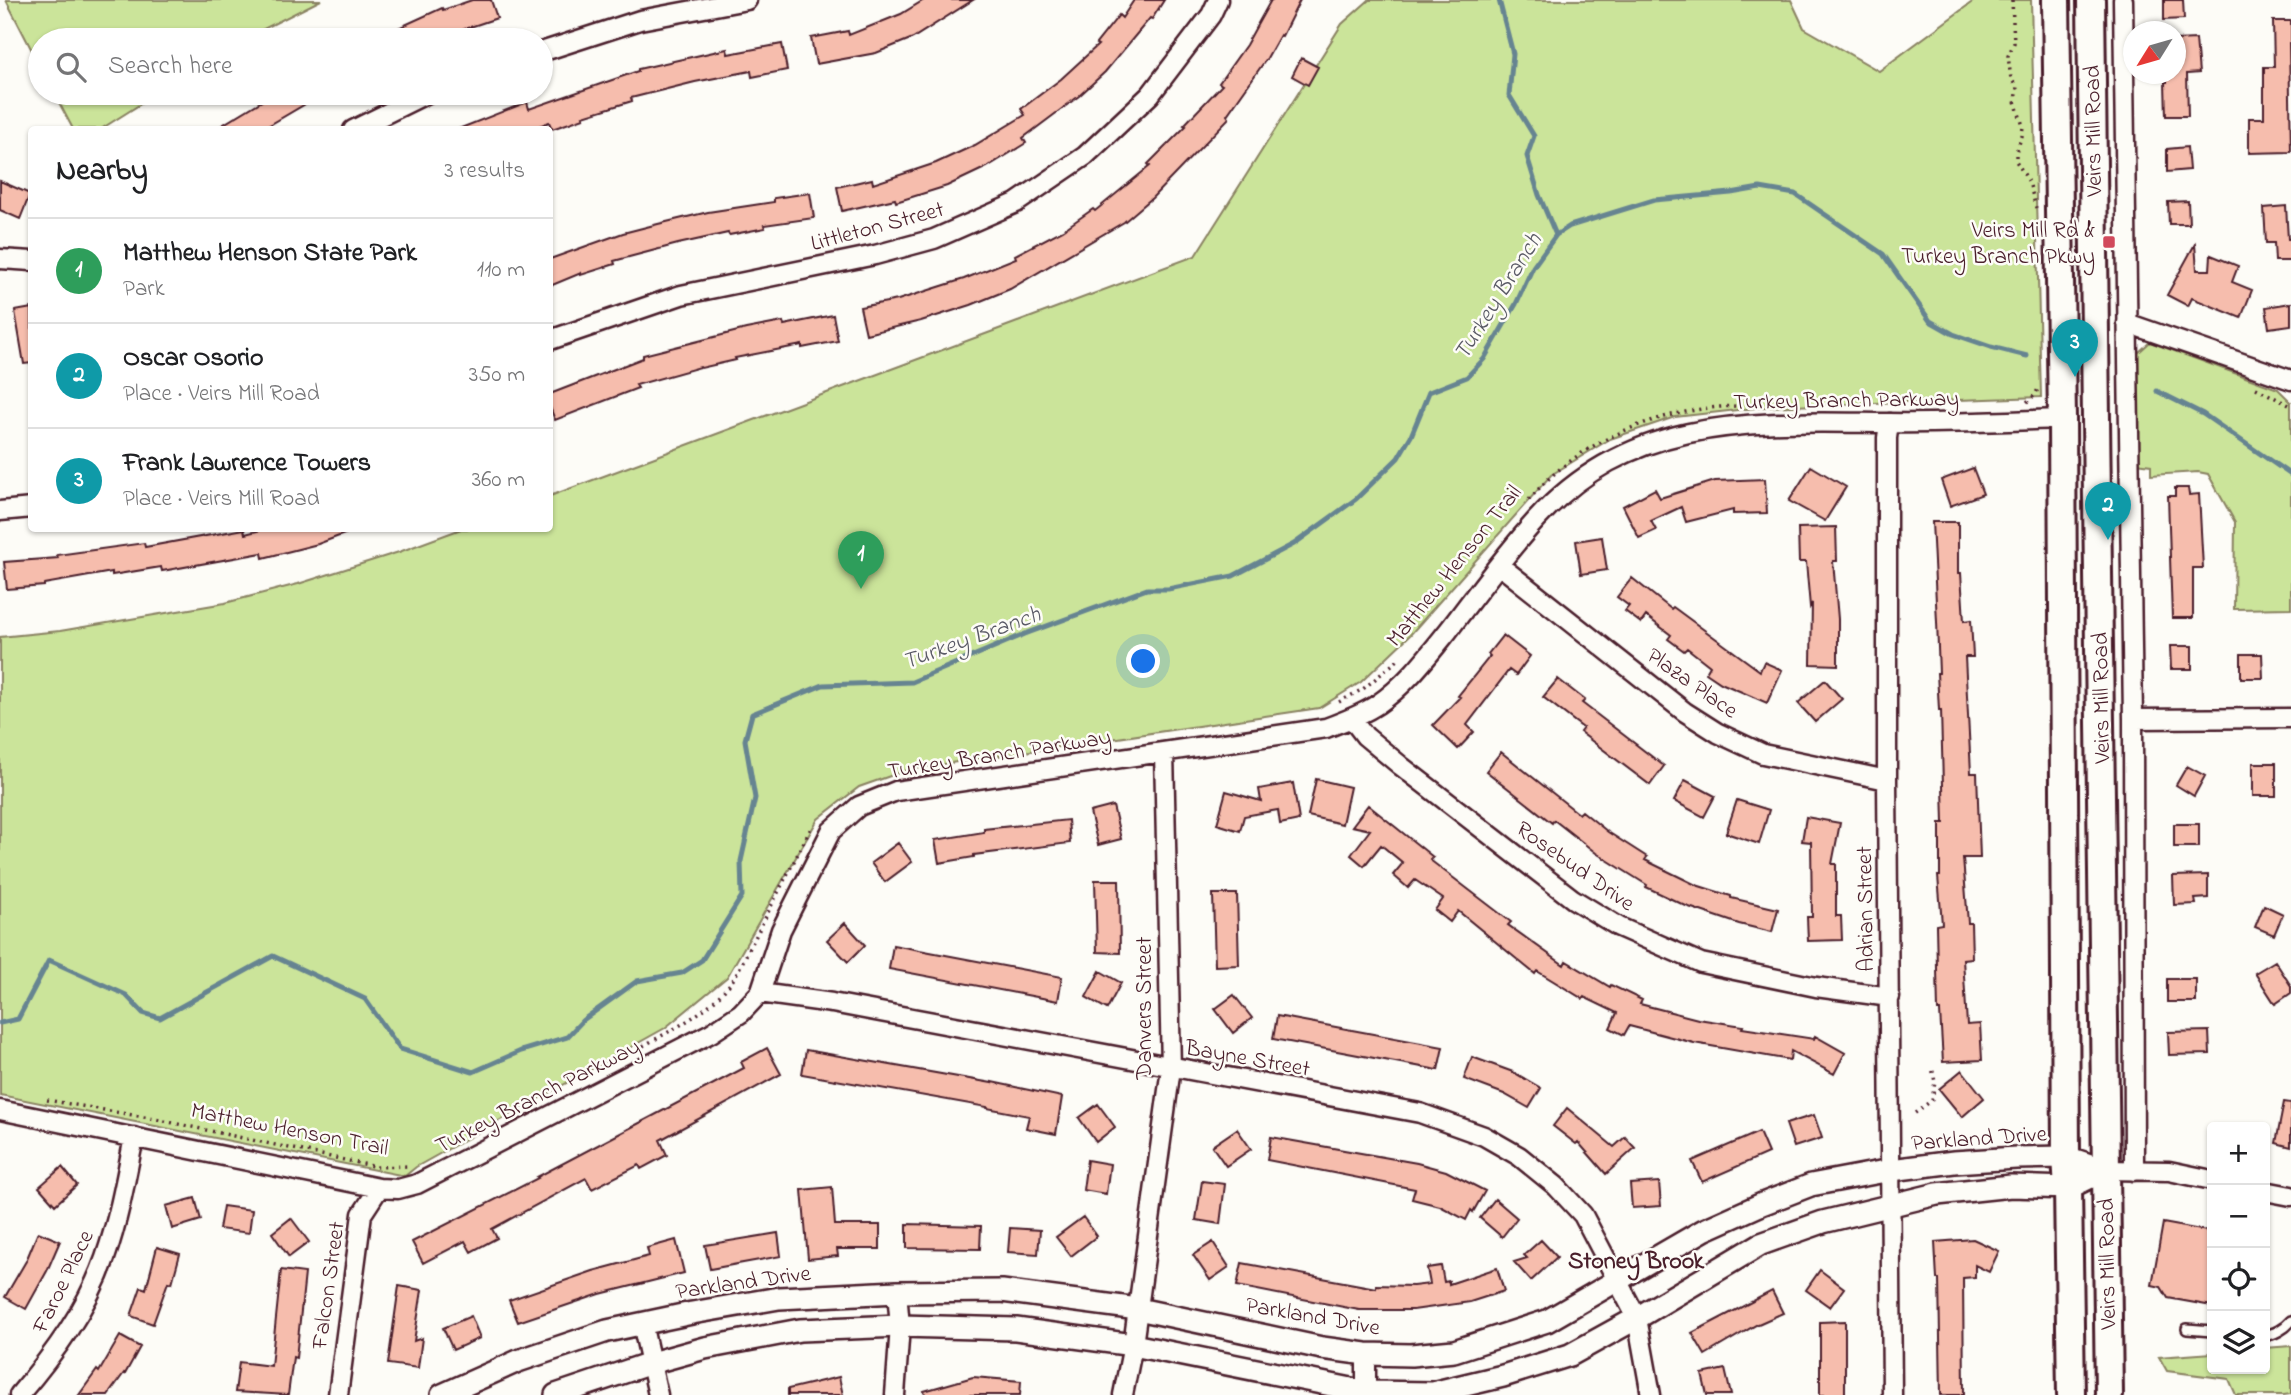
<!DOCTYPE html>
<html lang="en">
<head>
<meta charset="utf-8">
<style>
  body { margin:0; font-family:"Indie Flower",sans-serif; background:#f6f6f6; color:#202124 }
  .controls { position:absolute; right:21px; bottom:21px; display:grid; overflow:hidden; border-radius:7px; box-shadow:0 2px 5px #0004 }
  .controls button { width:63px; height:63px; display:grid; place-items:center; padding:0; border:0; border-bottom:2px solid #e0e0e0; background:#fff; color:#202124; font:35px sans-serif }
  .compass { position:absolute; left:2123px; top:21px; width:63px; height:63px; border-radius:50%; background:#fff; box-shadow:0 2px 5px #0004; rotate:233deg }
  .you { position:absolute; left:1144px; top:662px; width:24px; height:24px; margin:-18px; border:5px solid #fff; border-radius:50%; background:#1a73e8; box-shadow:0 0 0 10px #1a73e833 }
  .badge { display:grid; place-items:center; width:46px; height:46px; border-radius:50%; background:#0f766e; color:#fff; font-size:23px; font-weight:700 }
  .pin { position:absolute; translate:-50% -58px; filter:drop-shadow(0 2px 4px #0008) }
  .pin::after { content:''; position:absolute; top:37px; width:24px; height:21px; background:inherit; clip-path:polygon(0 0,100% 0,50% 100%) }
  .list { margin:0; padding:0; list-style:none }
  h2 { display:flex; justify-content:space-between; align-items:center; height:91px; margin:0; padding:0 28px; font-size:30px }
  h2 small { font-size:23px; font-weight:400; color:#757577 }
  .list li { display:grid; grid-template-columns:46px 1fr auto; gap:21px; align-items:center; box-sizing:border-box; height:105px; padding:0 28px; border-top:2px solid #e0e0e0 }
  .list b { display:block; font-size:26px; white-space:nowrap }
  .list p { margin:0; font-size:23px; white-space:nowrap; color:#757577 }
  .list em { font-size:23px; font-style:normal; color:#757577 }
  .icon { flex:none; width:38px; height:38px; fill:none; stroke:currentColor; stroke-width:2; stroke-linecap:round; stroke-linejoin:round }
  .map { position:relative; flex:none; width:2291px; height:1395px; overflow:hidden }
  .search { position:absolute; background:#fff; box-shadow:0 2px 5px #0004; left:28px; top:28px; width:525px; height:77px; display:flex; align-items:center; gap:18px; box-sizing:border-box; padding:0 24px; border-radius:38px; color:#757577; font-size:26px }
  .panel { position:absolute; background:#fff; box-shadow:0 2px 5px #0004; left:28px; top:126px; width:525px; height:406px; border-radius:7px }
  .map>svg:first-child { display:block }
</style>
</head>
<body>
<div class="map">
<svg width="2291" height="1395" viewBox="0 0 2291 1395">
  <rect width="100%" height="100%" fill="#fdfcf7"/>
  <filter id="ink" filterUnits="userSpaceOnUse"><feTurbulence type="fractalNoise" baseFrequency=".0143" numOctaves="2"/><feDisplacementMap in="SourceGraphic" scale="14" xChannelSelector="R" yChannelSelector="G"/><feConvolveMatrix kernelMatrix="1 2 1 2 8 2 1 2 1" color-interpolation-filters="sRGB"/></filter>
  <g filter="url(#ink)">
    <path fill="#cbe49a" stroke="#8a8262" stroke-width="2" d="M6,0H321L242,40H40V66Z
      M1369,0H1791L1804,28L1879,71L1975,0H2031L2041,397L1764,407L1675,417L1610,439L1551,475L1410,635L1361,682L1319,708L910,769L859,787L818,819L727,977L665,1028L416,1167L405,1176L0,1095V637L60,631L225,603L298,584L399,552L461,529L550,528V496L1195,256L1342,24Z
      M54,93H158L101,129H73Z
      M2150,342L2278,389L2291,402V608L2234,609L2235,522L2208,474L2198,472L2151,475V465L2136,463L2138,353Z
      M2291,1346V1394L2284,1395H2236L2229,1379L2167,1371L2159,1357L2212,1353V1369H2265V1348Z"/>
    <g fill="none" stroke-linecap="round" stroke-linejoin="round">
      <path stroke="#668491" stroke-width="5" d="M1499,0L1513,54L1509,95L1534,136L1527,156L1539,195L1556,235
        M2157,391L2203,414L2291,475
        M0,1023L18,1019L49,960L126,995L143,1013L160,1018L273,956L365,999L400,1049L473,1072L521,1051L567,1037L583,1020L637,981L682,973L702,960L742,896L741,861L755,798L745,740L752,714L823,685L912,682L1025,634L1147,589H1168L1233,576L1294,544L1356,499L1398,458L1411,436L1429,392L1467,377L1484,359L1516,304L1533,267L1556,235L1570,226L1654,200L1731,193L1760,188L1795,194L1883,254L1930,321L1953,334L1991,347L2027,356"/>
    </g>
    <path fill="#f6bdad" stroke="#4a1f2b" stroke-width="2" d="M472,0H491L497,18L452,33L453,35L439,40H372L442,8L443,10Z
      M924,0H973L913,38L876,53L816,64L811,38L848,31L849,35L901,14Z
      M1134,0H1164L1152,19L1150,18L1105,72L1079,96L1023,138L1026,143L987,167L947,186L896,202L895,199L842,211L837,187L872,179L873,184L936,163L975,145L1025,115L1021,109L1061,79L1098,45L1096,44L1119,15L1122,18Z
      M1271,0H1300L1282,36L1280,35L1267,58L1227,115L1229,118L1152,198L1124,222L1010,289L971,305L921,321L866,334L860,307L898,300L964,279L1016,258L1015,255L1063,230L1093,209L1095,211L1150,166L1148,164L1186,126L1184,125L1222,85L1219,83L1246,45Z
      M2164,0H2183L2184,19L2164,20Z
      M2273,21H2291V43H2289L2291,152L2249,153V118H2264V67H2274Z
      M2196,39L2199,73L2187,74L2188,116H2166L2165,82H2167V74H2175V40Z
      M782,44L787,70L752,77L751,71L695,82L631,98L632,101L583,116L584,118L552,129L549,122L529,130H456L527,102L529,109L638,71V69L727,49L728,54Z
      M1301,58L1318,67L1308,85L1292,76Z
      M275,93H324L261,130H214Z
      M2187,147L2189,170L2167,172V149Z
      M0,181L30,194L20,219L0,210Z
      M810,193L814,218L764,225L765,228L729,235L728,233L678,244L614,261L615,264L581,275V273L550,286V259L623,233L658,224L708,212L774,202V198Z
      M2188,201L2189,224H2169L2168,202Z
      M2286,206L2288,239H2291V261H2275L2274,243H2266L2264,208Z
      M2195,244L2197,270H2210L2211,255L2238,266L2232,282L2252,290L2241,318L2192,298L2188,306L2167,295Z
      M2291,303V325L2269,328L2266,307Z
      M32,308V363L24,364L15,311Z
      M833,315L838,341L802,348V345L735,358L736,360L701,368L700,367L636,385L638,388L555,420L550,407V394L643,358V355L746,329L783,322L784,325Z
      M1811,466L1846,487L1825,521L1789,501Z
      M1973,468L1983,494L1950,506L1941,480Z
      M1765,479L1767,513L1733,514V510L1686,522L1681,507L1651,521L1656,530L1639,538L1623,506L1655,489L1660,498L1715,481Z
      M2175,488H2188L2189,495L2199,494L2203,568H2193V618H2172L2168,496H2175Z
      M1932,522H1958V573H1961L1964,621L1971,620L1973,657H1965L1971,773H1977L1980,858H1963L1968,923H1971L1972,958L1963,959L1967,1025L1980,1024L1982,1060L1943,1062L1940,1011H1938L1936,925L1942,924L1938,876H1940V823H1944L1941,710H1939L1937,673H1939L1937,622Z
      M1836,527L1837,561H1833L1838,619V665L1811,664L1812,603L1810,607L1806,562H1799L1798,528Z
      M269,528H355V530L318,544L263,558L262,553L162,571L161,567L112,575V572L44,584V586L7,589L4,562L58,558L57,555L144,543L145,547L244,529L245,534Z
      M1602,537L1607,570L1581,574L1576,541Z
      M1632,578L1671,609L1673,607L1760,671L1764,662L1782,670L1767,703L1721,683L1706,673L1710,666L1687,648L1684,651L1668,639L1671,635L1646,616L1641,623L1625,611L1629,606L1617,597Z
      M1503,635L1530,656L1516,675L1509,670L1467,725L1474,732L1458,749L1433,725L1460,697L1458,696L1490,656L1488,654Z
      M2170,646H2192V669H2171Z
      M2241,654H2262L2263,678H2241Z
      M1558,679L1585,700L1582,703L1664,766L1650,785L1580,732L1583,728L1543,697Z
      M1825,680L1842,699L1815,722L1798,703Z
      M1501,752L1579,814L1582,811L1608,832L1647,857L1645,860L1696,885L1731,896V898L1778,909L1772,932L1739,924L1686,906L1646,887L1647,885L1596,853L1554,820L1552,823L1486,771Z
      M2253,763H2276V796H2253Z
      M2187,766L2205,776L2194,796L2176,785Z
      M1316,779L1350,787L1342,824L1308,816Z
      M1685,780L1715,796L1704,817L1674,801Z
      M1293,783L1299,820L1280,824L1278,810L1244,816L1240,831L1217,824L1226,791L1261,801L1259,789Z
      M1737,800L1769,810L1759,844L1726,833Z
      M1368,805L1433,857L1430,860L1511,922L1508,925L1564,965L1566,961L1610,987L1611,985L1642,1000L1640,1004L1698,1019L1743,1026L1742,1028L1814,1039L1815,1036L1845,1053L1834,1074L1791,1051L1790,1060L1694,1043L1629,1026L1624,1035L1610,1028L1617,1013L1584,997L1583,999L1537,971L1535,974L1458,911L1450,922L1435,910L1443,899L1415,880L1408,888L1393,875L1403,863L1381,845L1364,866L1351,855L1370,830L1352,826Z
      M1113,806L1121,839L1098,845L1090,812Z
      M1806,817L1840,823L1832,864H1836V916H1841L1842,940L1808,941L1807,917H1812L1811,842L1802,841Z
      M1068,820L1070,843L974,855V857L939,863L935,840L984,832V829Z
      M2174,824H2199V847H2174Z
      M898,843L912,862L885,882L871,863Z
      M2208,875V898L2195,899L2196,904L2174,905L2173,876Z
      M1095,880H1119L1120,953L1097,952Z
      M1213,894H1237L1239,965L1215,966Z
      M2264,905L2283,914L2274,935L2255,927Z
      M845,923L865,945L848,962L827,940Z
      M893,945L1062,977L1058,1001L889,969Z
      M2275,961L2291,986V993L2275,1004L2255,973Z
      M1100,971L1121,983L1107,1009L1086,997Z
      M2167,979H2196V1002H2167Z
      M1234,995L1252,1018L1233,1033L1215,1009Z
      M1277,1016L1443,1047L1438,1070L1273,1039Z
      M2209,1031L2210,1054L2169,1055L2168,1032Z
      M767,1048L781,1074L660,1140L667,1155L641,1169L639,1165L592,1189L586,1178L492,1229L497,1238L471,1252L465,1241L423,1263L412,1242L538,1178L537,1177L744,1068L741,1062Z
      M806,1050L992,1083V1082L1062,1097L1056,1134L1026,1128L1029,1116L987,1108V1107L802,1074Z
      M1472,1057L1513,1072L1541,1088L1529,1108L1504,1094L1464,1079Z
      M1962,1070L1984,1098L1962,1117L1939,1089Z
      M2284,1102L2291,1103V1147L2276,1143Z
      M1098,1104L1115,1127L1096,1142L1079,1118Z
      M1567,1108L1614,1147L1625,1137L1635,1148L1606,1174L1578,1142L1576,1144L1553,1126Z
      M1814,1115L1822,1138L1794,1147L1786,1124Z
      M1237,1129L1251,1149L1226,1166L1212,1146Z
      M1759,1132L1768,1153L1702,1182L1692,1161Z
      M1271,1137L1417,1163L1446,1171L1485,1191L1473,1212L1471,1210L1466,1220L1440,1206L1412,1199L1415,1189L1267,1160Z
      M1087,1160L1110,1164L1106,1194L1083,1190Z
      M62,1167L77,1185L55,1205L39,1187Z
      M1202,1181L1225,1184L1220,1224L1196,1220Z
      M1659,1182L1661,1206L1632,1208L1630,1184Z
      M832,1187L835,1225H880V1249H837L838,1256L808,1259L802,1190Z
      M195,1198L201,1220L172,1229L166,1206Z
      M1495,1199L1517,1218L1502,1237L1480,1218Z
      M223,1206L252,1210L249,1233L219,1229Z
      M1083,1217L1097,1236L1071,1256L1056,1237Z
      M291,1218L309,1242L289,1257L272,1233Z
      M2163,1223L2212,1232V1306L2168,1298L2161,1287L2152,1285Z
      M907,1224L981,1226L980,1249L907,1248Z
      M1010,1228L1040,1230L1038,1254L1008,1252Z
      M38,1232L60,1241L47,1271L26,1309L5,1297L26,1261Z
      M778,1233L781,1256L710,1269L705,1245Z
      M1973,1239L1999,1251L1989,1272L1975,1265V1277L1963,1278L1964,1395H1941L1939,1279H1937L1935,1242Z
      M676,1240L684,1273L600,1294L518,1322L509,1300L593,1271L649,1256L647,1248Z
      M1541,1240L1557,1257L1531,1281L1514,1262L1527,1258L1524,1255Z
      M1213,1242L1229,1267L1210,1280L1193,1255Z
      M157,1247L180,1254L172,1283L168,1282L153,1324L131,1316L141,1287L146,1289Z
      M1242,1263L1376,1288V1285L1413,1286L1430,1284L1427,1268L1441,1266L1444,1282L1449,1281V1284L1497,1268L1504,1291L1470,1302L1413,1310H1359L1237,1286Z
      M281,1270L305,1273L296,1358L293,1357L288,1395L235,1392L239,1362L271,1366Z
      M1820,1270L1844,1288L1830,1307L1806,1290Z
      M399,1286L422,1290L414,1341L422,1338L418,1368L388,1364Z
      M1772,1291L1783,1313L1756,1325L1705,1355L1692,1333Z
      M471,1316L480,1338L453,1350L443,1328Z
      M1845,1321V1395H1820V1322Z
      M120,1336L140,1347L125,1374L124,1373L108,1395H79L97,1370L99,1372Z
      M1725,1369L1731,1395H1707L1702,1374Z
      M839,1377L843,1395H788V1389Z
      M973,1377L1021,1381L1020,1395H925L924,1391Z"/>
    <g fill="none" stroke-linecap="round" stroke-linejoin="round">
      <defs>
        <path id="service" d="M2187,1329L2212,1331
          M2265,1335C2274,1335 2285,1328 2291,1321"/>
        <path id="minor" d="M2123,0L2133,719L2134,1171
          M541,52L640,20L747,0
          M353,130L428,93
          M0,259L32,261
          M2127,323L2291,380
          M550,340L681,295L875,255L934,239L1016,203L1085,156L1150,95L1211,15L1218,0
          M1889,423L1887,438V780L1892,1395
          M0,511L32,508
          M1499,565L1685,712L1718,733L1763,754L1887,780
          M1352,719L1365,736L1401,766L1573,899L1619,927L1701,963L1816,987L1890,997
          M2133,719L2291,718
          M760,993L832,1003L1420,1113L1484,1136L1519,1156L1556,1186L1583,1215L1637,1318L1651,1395
          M0,1110L379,1188L398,1189L417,1184L711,1033L741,1013L760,993L781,930L831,831L859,806L896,791L1326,728C1344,721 1362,715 1378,704C1406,685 1427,657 1448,631C1477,593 1505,554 1537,519C1633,413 1757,422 1887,423C1946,424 2004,421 2062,419
          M2105,1170L2169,1171L2212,1180
          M2265,1191L2291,1196
          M642,1323L658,1395
          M19,1395C54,1354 87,1309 105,1258C119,1218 126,1178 134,1137
          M338,1395L362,1214L379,1188
          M895,1395L900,1326L897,1292
          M1123,1395L1133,1345L1171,1068L1164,752
          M1366,1395V1354"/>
        <path id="tertiary" d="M442,1395L518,1361L607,1331L692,1313L779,1298L897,1292L1002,1291L1138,1309L1322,1348L1366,1354L1411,1355L1454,1351L1547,1321L1704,1230L1762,1204L1811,1185L1891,1170L1954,1162L2016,1158L2066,1157L2105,1170
          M556,1395L651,1363L705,1348L800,1330L900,1326L1016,1329L1133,1345L1366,1392L1432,1393L1503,1376L1570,1355L1637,1318L1761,1244L1823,1222L1937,1194L2011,1186L2068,1188L2105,1170"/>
        <path id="primary" d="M2056,0L2062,419L2066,1157L2068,1188L2071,1395
          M2091,0C2097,465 2101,930 2109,1395"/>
      </defs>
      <use href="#service" stroke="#4a1f2b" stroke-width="14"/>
      <use href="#minor" stroke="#4a1f2b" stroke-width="23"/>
      <use href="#tertiary" stroke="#4a1f2b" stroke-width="26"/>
      <use href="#primary" stroke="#4a1f2b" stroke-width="32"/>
      <path stroke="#4a1f2b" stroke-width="3.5" stroke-dasharray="2 5" stroke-linecap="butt" d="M2012,0L2014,43L2008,56L2011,79L2017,87L2015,101L2023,126L2022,136L2016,152V161L2029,182L2036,208
        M2256,388L2291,406
        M2027,402L2035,395L2039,387
        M1529,500C1577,440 1664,407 1740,406
        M1339,702L1363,689L1398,660
        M643,1046C679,1026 711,1011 735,977L812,826
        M47,1100L155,1119L377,1167L410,1166
        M1915,1113L1932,1100L1935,1082L1932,1067"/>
      <use href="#service" stroke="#fdfcf7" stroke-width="9"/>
      <use href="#minor" stroke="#fdfcf7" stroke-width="18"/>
      <use href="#tertiary" stroke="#fdfcf7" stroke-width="21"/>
      <use href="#primary" stroke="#fdfcf7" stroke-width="26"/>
    </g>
  </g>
  <rect fill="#d1495b" stroke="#fdfcf7" stroke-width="2.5" x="2102" y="235" width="14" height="14" rx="3.5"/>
  <g text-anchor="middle" stroke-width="5" stroke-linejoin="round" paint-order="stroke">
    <g font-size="23" fill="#4a1f2b" stroke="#fdfcf7">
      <text transform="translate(2092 131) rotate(-91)" y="8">Veirs Mill Road</text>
      <text transform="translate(877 225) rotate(-15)" y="8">Littleton Street</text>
      <text transform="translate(1846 399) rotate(-1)" y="8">Turkey Branch Parkway</text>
      <text transform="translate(1453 565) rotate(-51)" y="8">Matthew Henson Trail</text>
      <text transform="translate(1693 682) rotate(35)" y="8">Plaza Place</text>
      <text transform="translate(2100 698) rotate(-91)" y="8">Veirs Mill Road</text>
      <text transform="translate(999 753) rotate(-9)" y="8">Turkey Branch Parkway</text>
      <text transform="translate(1576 865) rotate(35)" y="8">Rosebud Drive</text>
      <text transform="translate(1864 909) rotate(-91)" y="8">Adrian Street</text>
      <text transform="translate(1143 1008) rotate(-90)" y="8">Danvers Street</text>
      <text transform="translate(1248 1057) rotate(10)" y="8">Bayne Street</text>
      <text transform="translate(537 1095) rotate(-27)" y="8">Turkey Branch Parkway</text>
      <text transform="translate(290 1128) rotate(11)" y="8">Matthew Henson Trail</text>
      <text transform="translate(1979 1137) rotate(-4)" y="8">Parkland Drive</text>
      <text transform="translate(2106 1264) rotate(-91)" y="8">Veirs Mill Road</text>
      <text transform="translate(62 1281) rotate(-64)" y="8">Faroe Place</text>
      <text transform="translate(743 1281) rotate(-8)" y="8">Parkland Drive</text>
      <text transform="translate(327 1285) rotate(-82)" y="8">Falcon Street</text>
      <text transform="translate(1313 1315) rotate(10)" y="8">Parkland Drive</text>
    </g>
    <g font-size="23" fill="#4a1f2b" stroke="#fdfcf7" text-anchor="end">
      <text x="2095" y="237">Veirs Mill Rd &amp;<tspan x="2095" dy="26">Turkey Branch Pkwy</tspan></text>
    </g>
    <g font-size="24" font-style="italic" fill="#5a5a66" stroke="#fdfcf7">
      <text transform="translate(1497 296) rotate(-58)" y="8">Turkey Branch</text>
      <text transform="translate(971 637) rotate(-20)" y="8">Turkey Branch</text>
    </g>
    <g font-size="24" font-weight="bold" fill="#4a1f2b" stroke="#fdfcf7">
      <text x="1636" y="1268">Stoney Brook</text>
    </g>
  </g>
</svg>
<div class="controls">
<button>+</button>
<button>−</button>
<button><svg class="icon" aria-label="locate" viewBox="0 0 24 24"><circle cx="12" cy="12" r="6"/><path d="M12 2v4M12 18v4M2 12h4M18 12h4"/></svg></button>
<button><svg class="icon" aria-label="layers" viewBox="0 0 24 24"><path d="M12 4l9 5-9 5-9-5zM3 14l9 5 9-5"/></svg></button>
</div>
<svg class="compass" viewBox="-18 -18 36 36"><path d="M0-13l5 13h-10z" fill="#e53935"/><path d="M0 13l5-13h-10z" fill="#757577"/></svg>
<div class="you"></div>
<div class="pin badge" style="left:861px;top:589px;background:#2e9e5b">1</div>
<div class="pin badge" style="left:2108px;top:540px;background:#0f9aa8">2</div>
<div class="pin badge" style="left:2075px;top:377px;background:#0f9aa8">3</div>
<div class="search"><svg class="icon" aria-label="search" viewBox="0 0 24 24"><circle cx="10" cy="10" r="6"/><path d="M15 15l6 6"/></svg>Search here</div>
<section class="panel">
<h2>Nearby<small>3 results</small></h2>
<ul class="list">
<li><span class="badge" style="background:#2e9e5b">1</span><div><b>Matthew Henson State Park</b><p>Park</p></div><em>110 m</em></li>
<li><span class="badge" style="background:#0f9aa8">2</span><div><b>Oscar Osorio</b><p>Place · Veirs Mill Road</p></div><em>350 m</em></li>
<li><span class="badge" style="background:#0f9aa8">3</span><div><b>Frank Lawrence Towers</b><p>Place · Veirs Mill Road</p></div><em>360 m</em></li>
</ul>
</section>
</div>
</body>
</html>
